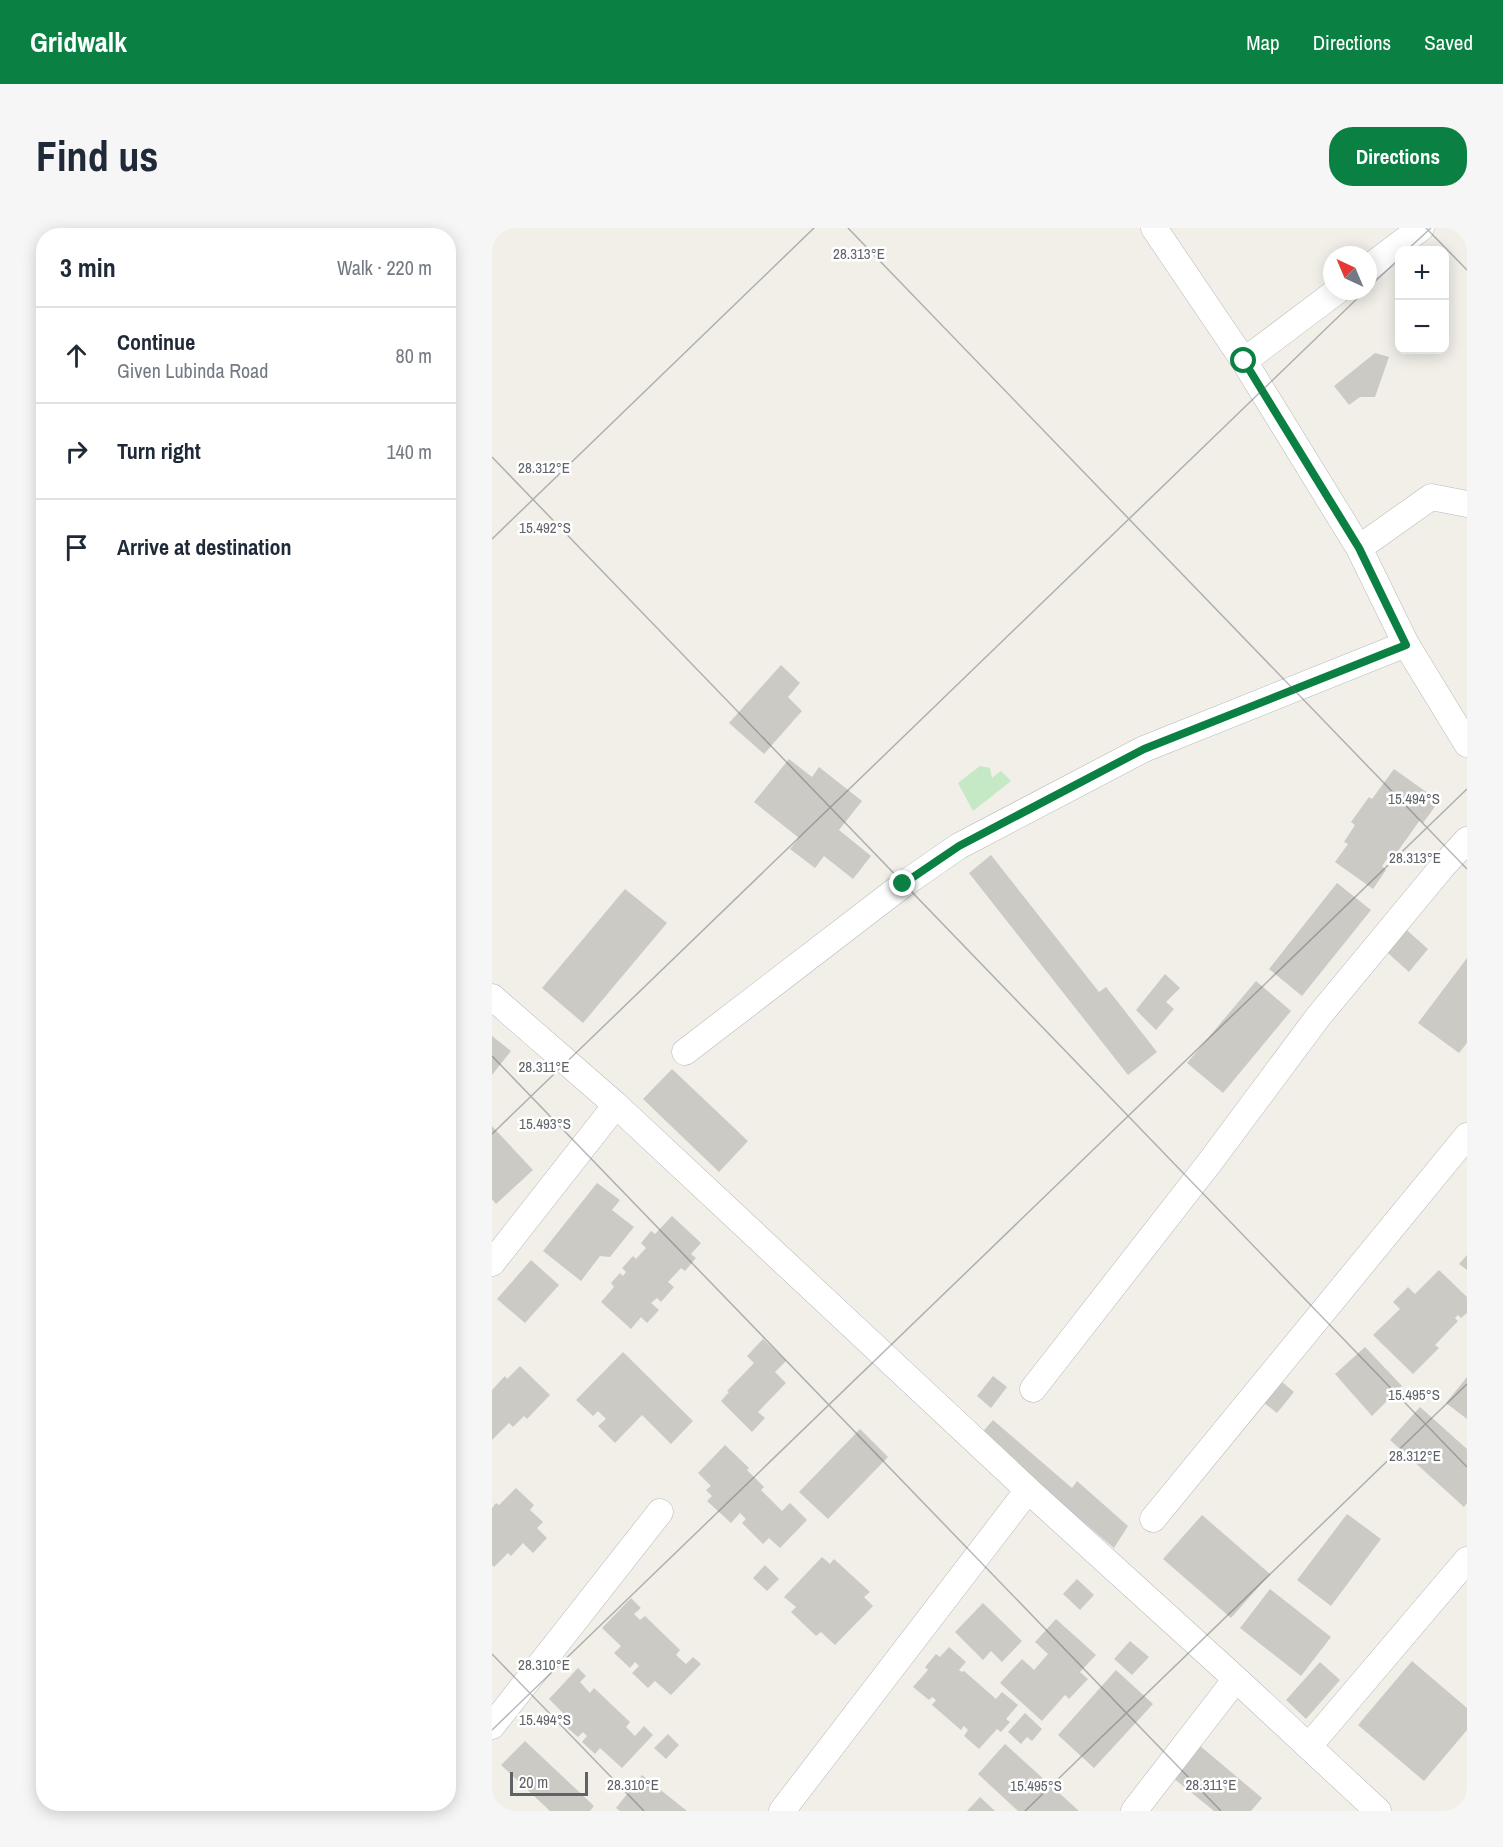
<!DOCTYPE html>
<html lang="en">
<head>
<meta charset="utf-8">
<style>
  body { margin:0; font-family:"Archivo Narrow",sans-serif; background:#f6f6f7; color:#1f2937 }
  .controls { position:absolute; right:18px; top:18px; display:grid; overflow:hidden; border-radius:12px; box-shadow:0 3px 15px #0003 }
  .controls button { width:54px; height:54px; display:grid; place-items:center; padding:0; border:0; border-bottom:2px solid #e0e1e3; background:#fff; color:#1f2937; font:30px sans-serif }
  .compass { position:absolute; left:831px; top:18px; width:54px; height:54px; border-radius:50%; background:#fff; box-shadow:0 3px 15px #0003; rotate:316deg }
  .scale { position:absolute; left:18px; bottom:15px; width:78px; box-sizing:border-box; padding-left:6px; border:3px solid #5f6368; border-top:0; font-size:16px; line-height:21px; white-space:nowrap; color:#5f6368; -webkit-text-stroke:4px #fff; paint-order:stroke }
  .stop { position:absolute; width:18px; height:18px; margin:-14px; border:4px solid #0b8043; border-radius:50%; background:#fff }
  .stop.end { background:#0b8043; border-color:#fff; box-shadow:0 2px 6px #0008 }
  .list { margin:0; padding:0; list-style:none }
  h2 { display:flex; justify-content:space-between; align-items:center; height:78px; margin:0; padding:0 24px; font-size:26px }
  h2 small { font-size:20px; font-weight:400; color:#747a83 }
  .list li { display:grid; grid-template-columns:39px 1fr auto; gap:18px; align-items:center; box-sizing:border-box; height:96px; padding:0 24px; border-top:2px solid #e0e1e3 }
  .list b { display:block; font-size:22px; white-space:nowrap }
  .list p { margin:0; font-size:20px; white-space:nowrap; color:#747a83 }
  .list em { font-size:20px; font-style:normal; color:#747a83 }
  .icon { flex:none; width:33px; height:33px; fill:none; stroke:currentColor; stroke-width:2; stroke-linecap:round; stroke-linejoin:round }
  .map { position:relative; flex:none; width:975px; height:1583px; overflow:hidden; border-radius:24px }
  header { display:flex; align-items:center; gap:36px; box-sizing:border-box; height:84px; padding:0 30px; background:#0b8043; color:#fff }
  header strong { font-size:28px }
  nav { display:flex; gap:33px; margin-inline-start:auto; font-size:21px }
  .intro { display:flex; align-items:center; justify-content:space-between; box-sizing:border-box; height:144px; padding:0 36px }
  h1 { margin:0; font-size:42px }
  .button { padding:15px 27px; border-radius:24px; background:#0b8043; color:#fff; font-size:21px; font-weight:700 }
  main { display:flex; gap:36px; padding:0 36px }
  aside { flex:1; background:#fff; border-radius:24px; box-shadow:0 3px 15px #0003 }
  .map>svg:first-child { display:block }
</style>
</head>
<body>
<header>
<strong>Gridwalk</strong>
<nav><a>Map</a><a>Directions</a><a>Saved</a></nav>
</header>
<div class="intro"><h1>Find us</h1><a class="button">Directions</a></div>
<main>
<aside>
<h2>3 min<small>Walk · 220 m</small></h2>
<ul class="list">
<li><svg class="icon" aria-label="ahead" viewBox="0 0 24 24"><path d="M12 20V5M6 11l6-6 6 6"/></svg><div><b>Continue</b><p>Given Lubinda Road</p></div><em>80 m</em></li>
<li><svg class="icon" aria-label="right" viewBox="0 0 24 24"><path d="M7 20v-9h11M14 6l5 5-5 5"/></svg><div><b>Turn right</b></div><em>140 m</em></li>
<li><svg class="icon" aria-label="arrive" viewBox="0 0 24 24"><path d="M6 21V4h12l-3 4 3 4H6"/></svg><div><b>Arrive at destination</b></div></li>
</ul>
</aside>
<div class="map">
<svg width="975" height="1583" viewBox="0 0 975 1583">
  <rect width="100%" height="100%" fill="#f1efe8"/>
  <path fill="#c5e8c5" d="M488,538L498,540L500,550L509,543L519,553L481,583L466,555Z"/>
  <path fill="#cccac5" d="M883,125L897,129L883,169H868L857,177L842,158Z
    M289,437L308,455L296,469L310,483L272,526L237,495Z
    M297,531L320,549L327,539L370,573L347,602L379,628L361,651L332,628L323,640L298,621L307,610L262,574Z
    M902,541L947,573L931,595L928,592L901,630L897,628L890,638L894,642L881,661L843,634L856,616L852,614L863,597L859,594L877,569L880,571Z
    M499,627L607,764L614,759L665,824L636,847L477,645Z
    M845,655L879,682L810,768L777,741Z
    M133,661L175,695L91,795L50,760Z
    M908,696L936,721L917,744L888,718Z
    M975,730V815L967,825L926,795Z
    M673,746L688,760L674,774L682,781L664,802L644,782Z
    M764,753L799,783L731,865L695,835Z
    M0,808L19,823L0,847Z
    M180,841L256,913L227,944L151,871Z
    M0,898L41,942L4,976L0,971Z
    M105,955L128,972L120,982L142,999L118,1029L108,1028L89,1053L51,1023Z
    M180,988L209,1015L199,1026L204,1030L193,1043L189,1040L176,1054L182,1059L169,1074L165,1070L159,1075L167,1082L155,1095L149,1089L139,1101L109,1074L122,1059L119,1055L128,1045L131,1048L134,1044L130,1040L141,1028L144,1031L154,1020L149,1015L159,1003L163,1006Z
    M975,1027V1042L967,1036Z
    M39,1032L67,1057L33,1095L5,1071Z
    M947,1042L975,1069V1085L969,1090L966,1087L963,1090L966,1093L943,1117L947,1120L921,1146L881,1107L908,1081L901,1074L916,1059L923,1066Z
    M271,1111L294,1133L283,1144L294,1155L266,1184L273,1190L260,1204L229,1173L237,1164L235,1163L262,1135L255,1128Z
    M873,1119L910,1158L880,1188L843,1146Z
    M131,1124L201,1193L179,1216L150,1187L123,1215L106,1198L114,1191L106,1183L101,1188L84,1172Z
    M28,1138L58,1167L35,1191L32,1188L21,1199L17,1195L0,1212V1162L13,1148L15,1151Z
    M501,1148L515,1159L499,1180L485,1168Z
    M975,1149V1191L954,1175Z
    M789,1153L802,1164L785,1185L771,1174Z
    M928,1179L975,1221V1275L972,1279L898,1212Z
    M501,1192L580,1260L585,1253L636,1298L622,1320L488,1207Z
    M368,1201L396,1229L336,1291L307,1264Z
    M233,1217L257,1240L255,1242L272,1259L269,1262L290,1283L298,1275L315,1292L288,1320L277,1310L271,1316L250,1295L254,1291L248,1285L239,1295L215,1273L220,1268L214,1262L219,1258L206,1245Z
    M24,1260L42,1277L38,1282L51,1294L45,1300L55,1310L41,1325L31,1315L19,1328L16,1325L2,1339L0,1337V1280L4,1275L7,1277Z
    M855,1286L889,1311L839,1378L805,1352Z
    M710,1287L778,1346L739,1390L671,1331Z
    M330,1329L338,1336L342,1331L378,1364L372,1369L381,1378L343,1417L329,1404L324,1408L299,1384L304,1379L292,1369Z
    M273,1337L287,1351L275,1363L261,1350Z
    M585,1351L602,1367L588,1382L571,1366Z
    M778,1361L839,1409L809,1448L748,1400Z
    M139,1370L149,1380L142,1386L148,1392L153,1388L188,1422L184,1427L194,1436L201,1429L209,1436L179,1467L163,1453L156,1460L140,1445L147,1438L143,1434L138,1440L122,1425L129,1418L110,1400Z
    M491,1375L530,1413L510,1434L499,1423L491,1432L463,1404Z
    M564,1391L604,1427L588,1444L596,1451L577,1471L573,1467L550,1493L508,1455L530,1431L542,1442L556,1426L543,1414Z
    M638,1413L657,1429L640,1447L622,1431Z
    M457,1419L474,1434L467,1442L470,1444L472,1443L504,1471L510,1464L526,1477L514,1491L518,1494L509,1504L505,1501L487,1521L472,1508L476,1502L472,1498L469,1502L440,1477L444,1472L440,1469L437,1472L421,1459L436,1442L433,1439L444,1426L448,1429Z
    M920,1433L975,1480V1502L932,1553L866,1497Z
    M828,1434L848,1452L814,1491L794,1472Z
    M86,1440L94,1448L88,1454L98,1465L102,1460L138,1494L134,1499L143,1508L152,1498L161,1507L130,1540L108,1520L103,1526L90,1514L95,1508L91,1504L86,1509L72,1497L77,1491L57,1471Z
    M624,1442L661,1476L602,1540L566,1507Z
    M533,1485L550,1501L540,1513L535,1509L529,1516L516,1504Z
    M176,1506L187,1517L174,1531L162,1520Z
    M33,1513L102,1578L98,1583H58L9,1537Z
    M513,1516L587,1583H526L486,1546Z
    M707,1517L770,1570L759,1583H722L680,1549Z
    M150,1547L195,1583H128L124,1580Z
    M488,1569L503,1583H475Z"/>
  <g fill="none" stroke-linecap="round" stroke-linejoin="round">
    <defs>
      <path id="minor" d="M662,0L752,133L867,320L914,416L975,516
        M876,40L929,0
        M752,133L845,63
        M867,320L939,269L975,276
        M0,769L124,877L536,1262
        M193,824L412,656L467,618L652,521L914,416
        M0,1035L124,877
        M541,1161L718,934L826,789L951,638L975,612
        M661,1291L975,908
        M0,1498L168,1284
        M817,1518L975,1332
        M290,1583L536,1262L744,1451L886,1583
        M642,1583L744,1451"/>
    </defs>
    <use href="#minor" stroke="#b5b8bc" stroke-width="27"/>
    <use href="#minor" stroke="#fff" stroke-width="26"/>
  </g>
  <g fill="none" stroke-linecap="round" stroke-linejoin="round">
    <path stroke="#0b8043" stroke-width="8" d="M411,656L467,618L652,521L914,417L867,320L752,133"/>
  </g>
  <path fill="none" stroke="#5f6368" stroke-width="1.5" stroke-opacity="0.45" d="M356,0L975,641M934,0L975,42M915,22L939,0M876,60L908,30M0,229L975,1239M0,311L322,0M0,828L729,1583M0,906L873,63M0,1426L152,1583M0,1502L975,561M533,1583L975,1156"/>
  <g font-size="15" text-anchor="middle" fill="#5f6368" stroke="#fff" stroke-width="5" stroke-linejoin="round" paint-order="stroke">
    <text x="367" y="31">28.313°E</text>
    <text x="52" y="245">28.312°E</text>
    <text x="53" y="305">15.492°S</text>
    <text x="922" y="576">15.494°S</text>
    <text x="923" y="635">28.313°E</text>
    <text x="52" y="844">28.311°E</text>
    <text x="53" y="901">15.493°S</text>
    <text x="922" y="1172">15.495°S</text>
    <text x="923" y="1233">28.312°E</text>
    <text x="52" y="1442">28.310°E</text>
    <text x="53" y="1497">15.494°S</text>
    <text x="141" y="1562">28.310°E</text>
    <text x="719" y="1562">28.311°E</text>
    <text x="544" y="1563">15.495°S</text>
  </g>
</svg>
<div class="controls">
<button>+</button>
<button>−</button>
</div>
<svg class="compass" viewBox="-18 -18 36 36"><path d="M0-13l5 13h-10z" fill="#e53935"/><path d="M0 13l5-13h-10z" fill="#747a83"/></svg>
<div class="scale">20 m</div>
<div class="stop" style="left:752px;top:133px"></div>
<div class="stop end" style="left:411px;top:656px"></div>
</div>
</main>
</body>
</html>
